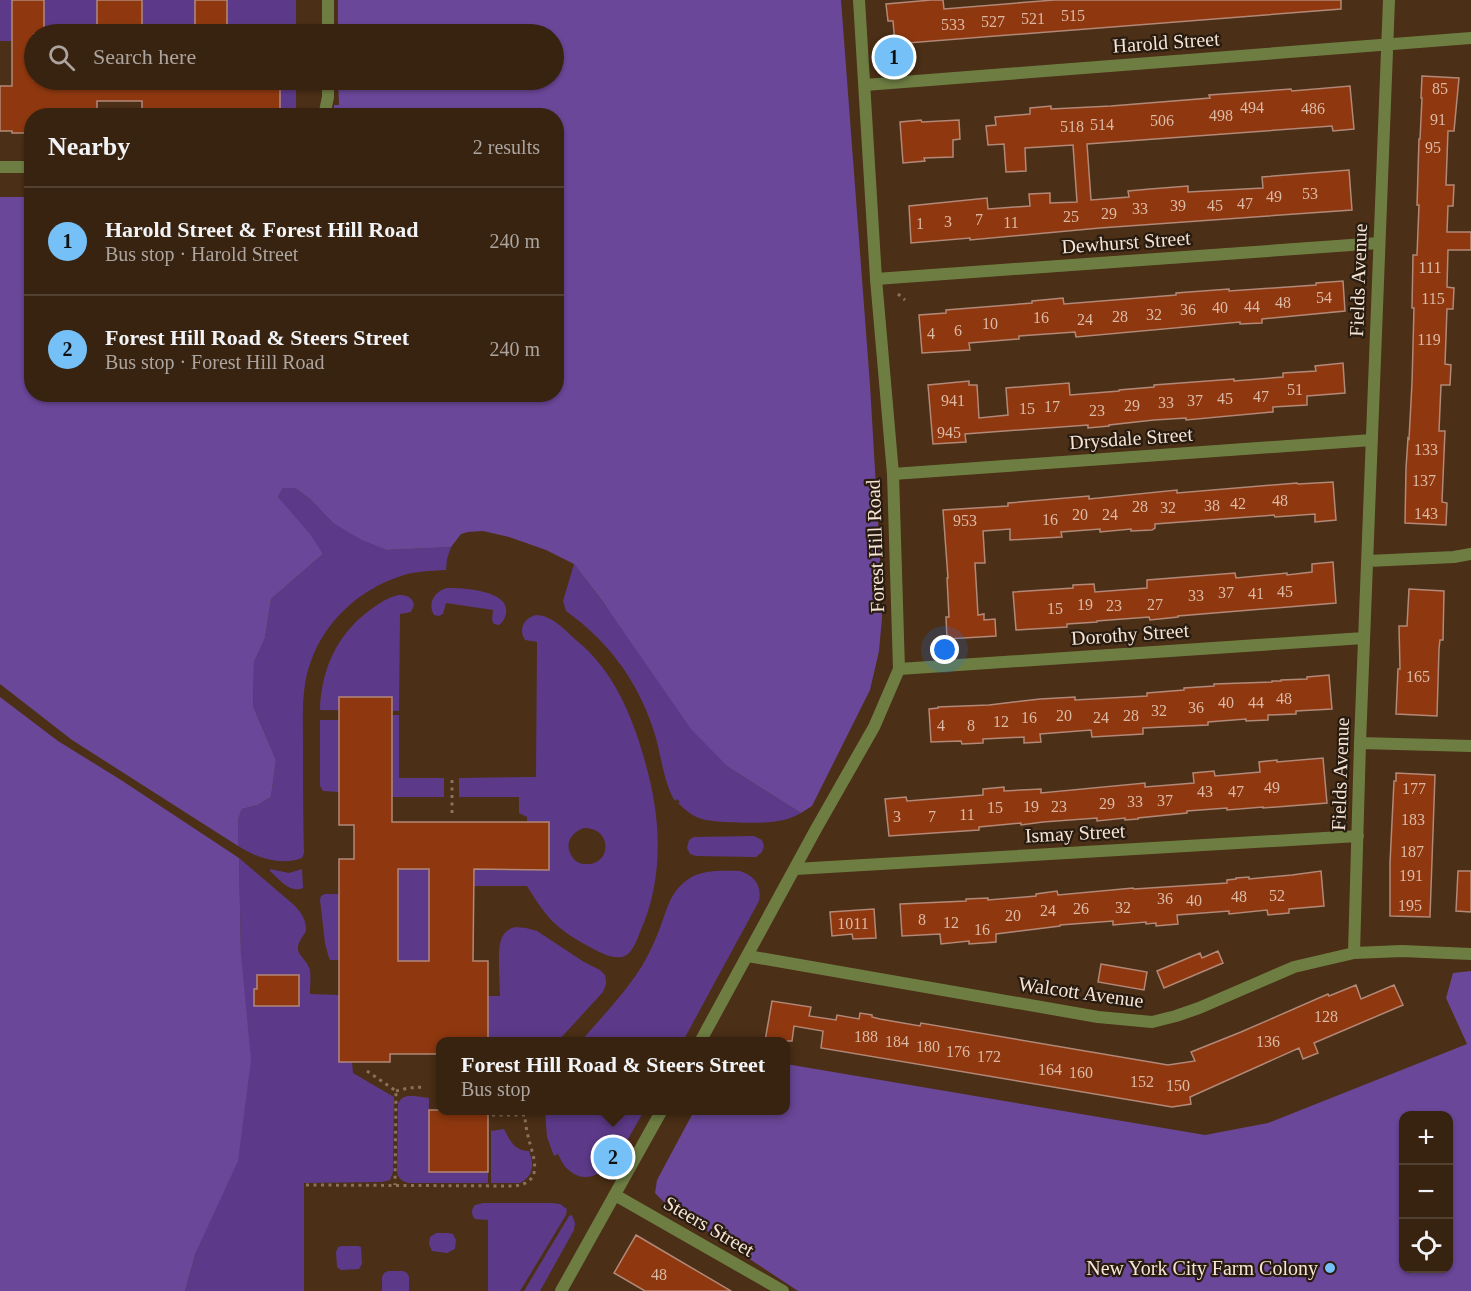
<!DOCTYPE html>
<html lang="en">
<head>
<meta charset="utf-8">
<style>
  body { margin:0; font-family:"Times New Roman",serif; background:#432f1e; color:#f1f3f6 }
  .controls { position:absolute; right:18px; bottom:18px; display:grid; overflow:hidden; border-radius:12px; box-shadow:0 2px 4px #0004 }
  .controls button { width:54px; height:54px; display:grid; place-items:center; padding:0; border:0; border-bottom:2px solid #524030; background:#382310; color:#f1f3f6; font:30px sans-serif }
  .you { position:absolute; left:945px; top:650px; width:21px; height:21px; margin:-15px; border:4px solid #fff; border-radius:50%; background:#1a73e8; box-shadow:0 0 0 9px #1a73e833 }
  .badge { display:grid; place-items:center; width:39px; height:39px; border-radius:50%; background:#75c0f6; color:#111; font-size:20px; font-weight:700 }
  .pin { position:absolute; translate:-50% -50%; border:3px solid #fff; box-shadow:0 2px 6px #0006 }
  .popup { position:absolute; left:436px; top:1037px; width:354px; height:78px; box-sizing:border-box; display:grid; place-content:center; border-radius:12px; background:#382310; filter:drop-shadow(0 2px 4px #0005); font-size:20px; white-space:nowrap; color:#aba49f }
  .popup b { font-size:22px; color:#f1f3f6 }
  .popup::after { content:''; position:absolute; left:50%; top:100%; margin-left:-12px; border:12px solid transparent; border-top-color:#382310 }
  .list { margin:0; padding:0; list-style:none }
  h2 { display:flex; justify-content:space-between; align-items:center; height:78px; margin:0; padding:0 24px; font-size:26px }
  h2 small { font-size:20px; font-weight:400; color:#aba49f }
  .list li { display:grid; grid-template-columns:39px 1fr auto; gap:18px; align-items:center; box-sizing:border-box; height:108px; padding:0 24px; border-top:2px solid #524030 }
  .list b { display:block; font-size:22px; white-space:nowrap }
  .list p { margin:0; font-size:20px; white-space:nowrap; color:#aba49f }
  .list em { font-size:20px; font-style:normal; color:#aba49f }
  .icon { flex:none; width:33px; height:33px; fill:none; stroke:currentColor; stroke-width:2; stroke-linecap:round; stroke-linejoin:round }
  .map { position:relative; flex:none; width:1471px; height:1291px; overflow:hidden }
  .search { position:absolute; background:#382310; box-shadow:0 2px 4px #0004; left:24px; top:24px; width:540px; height:66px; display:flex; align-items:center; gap:15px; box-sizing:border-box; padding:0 21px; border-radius:33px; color:#aba49f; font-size:22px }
  .panel { position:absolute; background:#382310; box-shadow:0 2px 4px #0004; left:24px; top:108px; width:540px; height:294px; border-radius:24px }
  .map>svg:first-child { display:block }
</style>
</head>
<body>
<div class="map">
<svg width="1471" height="1291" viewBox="0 0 1471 1291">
  <rect width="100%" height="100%" fill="#4b2f16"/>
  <path fill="#5d3a89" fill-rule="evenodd" d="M0,0H12V41H0Z
    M44,0H97V34H44Z
    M142,0H195V34H142Z
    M227,0H296V34H227Z
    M280,80H296V115H280Z
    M283,488H295L310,499L333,523L387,550L451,547L447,559L446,570C431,571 415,571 401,576C360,589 325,621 311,661C301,687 303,716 303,743C303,780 303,817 304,853L302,858C280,866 257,858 238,846V820L242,809L258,805L271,797L276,760L253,706L254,662L265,638L271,599L323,554L278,497Z
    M574,564L728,767L801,813C794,817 786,820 778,821C765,824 714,823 702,819C692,816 685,810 678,803L680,802L677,799L675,801C665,786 661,757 656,738C641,686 611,643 566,611L563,601Z
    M447,588C462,588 503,590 506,608C507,615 504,621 499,625L494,624L492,620L493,610L446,603L443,614L439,616L434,615C427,603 435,591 447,588Z
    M399,595C407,595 412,597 414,605L411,612L400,614L399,711L320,710C321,670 337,634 370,610C378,604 388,597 399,595Z
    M536,615C552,615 566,631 577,641C613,670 632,715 644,758C661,815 665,876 640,932C637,940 632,955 622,957C611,959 597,951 588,946C555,928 546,917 527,886H474V869H549V822H527V817L519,813V797H459V778L536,777L537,642L525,640C518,629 524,618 536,615ZM584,828C614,828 611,867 585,864C580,864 576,862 573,858C563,845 571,832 584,828Z
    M392,715H399V778H444V797H392Z
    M320,720H339V792L323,791L320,786Z
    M754,836L762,840L764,846L762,852L756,857L696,856L690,854L687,848L689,840L694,837Z
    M239,858L294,905C302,913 306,920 306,931C301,940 293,947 302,957C305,961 308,964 310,970C311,977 310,987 310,994L339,995V1062H352L353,1073L394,1097L393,1172L390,1180L382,1182L304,1183V1291H185L196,1252L241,955Z
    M270,869L289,873L302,869L303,888C290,894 279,879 270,871Z
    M398,869H429V961H398Z
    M740,871C755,876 762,886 759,901L683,1041H581C602,1017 625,993 642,966C649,954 655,941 660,928C668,907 670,891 690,878C705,869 724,871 740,871Z
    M325,894H339V960H330L329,958L325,943L320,900L321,896Z
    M515,927L526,928L537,931L584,962L600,970L605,975L606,980V984L603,992L558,1041H488V996H500C500,982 497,951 501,940C503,933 508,929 515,927Z
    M407,1096H414L429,1098V1172H488V1183H410C404,1182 399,1180 397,1173L398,1103L402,1098Z
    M545,1111V1110L644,1111L620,1153L614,1150L607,1162L608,1164C600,1177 582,1182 570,1171C564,1167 561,1160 558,1154L554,1156L547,1137Z
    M504,1129C510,1141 515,1151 529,1151C534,1164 534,1176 520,1183H491V1131Z
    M483,1203H552L560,1204L567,1209L566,1215L520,1291H488V1220L475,1219C471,1215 471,1209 475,1205Z
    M572,1215L575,1223L574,1230L540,1291H524L569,1216Z
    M436,1233H448L453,1234L456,1240L455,1249L447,1253L432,1251L429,1244L430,1237Z
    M342,1246H358L361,1247L362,1264L359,1269L341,1270L337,1267L336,1252L338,1247Z
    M388,1271H403L407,1273L409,1277V1291H382V1277L384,1273Z"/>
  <path fill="#6a4798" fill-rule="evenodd" d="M338,0H841L870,385L880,555L882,618L879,651L870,690L812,806L801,813L728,767L691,729L603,602L574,564L546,550L509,537L483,531L468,532L461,534L451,547L387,550L362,540L333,523L310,499L295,488H283L278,497L310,534L323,554L271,599L265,638L254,662L253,706L276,760L271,797L258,805L242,809L238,820V846L72,740L0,684V197H31L32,394H556V116L333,115L334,105H339L338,80H554V34H338Z
    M0,697L58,741L121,780L239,858L241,955L251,1060L238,1161L196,1252L185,1291H0Z
    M1471,971V1291H798L666,1204L655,1193L657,1180L694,1111L786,1110V1064L1205,1135L1268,1123L1467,1044L1446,998L1453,973ZM1404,1116H1448V1268H1404Z"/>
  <path fill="#8f380f" stroke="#b28878" stroke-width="1.5" fill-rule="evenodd" d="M12,0H44V34H34V80H44V86H97V80H142V86H195V80H227V86L280,85V116H142V101H97V116H32V133H12V131H0V86H12Z
    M97,0H142V34H97Z
    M195,0H227V34H195Z
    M931,0H943L944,9L1054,0H1341V9L895,44L893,21H888L886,4Z
    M1422,76L1459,78L1454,131H1448L1446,185H1454L1453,206H1448L1447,232H1471V250H1448L1447,287L1454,288L1453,309H1447L1445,364L1451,365L1450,385H1441L1439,431H1445L1442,502L1447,503L1446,525L1405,523L1406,468L1408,438L1409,439L1412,383L1414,308H1412L1413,255H1417L1419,205H1417L1419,139H1420L1422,98H1421Z
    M1350,86L1354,129L1333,131L1332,126L1087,144L1091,200L1129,197L1128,191L1150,189L1188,186V192L1263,188L1262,177L1349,170L1352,210L1100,228L970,240V238L911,243L909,206L987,198L988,209L1030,206L1029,194L1050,193V203L1077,202L1073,145L1025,148L1026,171L1006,172L1004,144L988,145L986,126L996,125L995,117L1030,114V108L1051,106V109L1111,106L1210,98L1209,95L1291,89L1292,91Z
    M921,120L922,122L959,120L960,139L953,140V157L924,158L925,161L903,163L900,122Z
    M1343,281L1345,311L1262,319V323L1240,324V322L1076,337L1075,332L1019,336V339L969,343L970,350L922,353L919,315L946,313V310L1032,303V301L1063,298L1064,304L1176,295V293L1229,289V291L1316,285V283Z
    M1343,363L1345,393L1307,396V405L1273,407V412L1186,420V418L1154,420L1109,425V426L1088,428V425L965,434L966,442L933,444L928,385L969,381V385H977L979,418L1008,415L1006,388L1069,383L1070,395L1119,391V390L1154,387V385L1234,379V381L1283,377V373L1316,371L1315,366Z
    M1333,482L1336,520L1315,522V514L1275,517L1274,515L1155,524V528L1152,530L1131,531V529L1100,532V529L1061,532L1062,537L1010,540V529L983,531L985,563H975L978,615L984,614V620L995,619L996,636L947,639L946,617H949L947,578H948L943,510L1008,506V503L1089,496V499L1177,490V493L1297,483L1298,484Z
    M1333,562L1336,603L1178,616V617L1150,620L1149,617L1097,621V622L1067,624V627L1016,630L1013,592L1073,588V585L1094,584L1095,592L1147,588V580L1235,573L1236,578L1287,573V575L1312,572V564Z
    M1409,589L1444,591L1443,640H1440L1439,649L1437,716L1396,714L1398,669H1400L1399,626H1407Z
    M1329,675L1332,709L1296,711V714L1268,715V720L1246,721V719L1208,722V725L1143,728V734L1092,737L1091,730L1040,734L1041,742L1024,743V737L983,739V743L962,744L961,741L931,742L929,709L938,708V707L989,705L1040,699L1075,697V700L1147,696V693L1184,690V688L1214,686V684L1272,682V681H1281V680L1307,679V677Z
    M339,697H392V822H549V870L474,869L473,961H488V1041H441V1054H390V1062H339V859H354V825H339ZM398,869H429V961H398Z
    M1323,758L1327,803L1263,808V807L1227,810V808L1187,811V813L1138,818V819L1125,820V818L1097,821V818L1043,822L1021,825V823L979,827V830L889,836L885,799L906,797L907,801L983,795V789L1004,787V791L1041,789V793L1145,783V787L1194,783L1193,773L1214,771L1215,776L1260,772L1259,762L1277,760V762Z
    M1396,773L1435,775L1430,917L1390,916V863L1394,781H1396Z
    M1321,871L1324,906L1289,909V913L1268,915L1267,910L1229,914V911L1177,915L1178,924L1156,926V923L1146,924V922L1113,925V921L1060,925V926L996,934V942L969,944V941L941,944L940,934L902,936L900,904L966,901V899L988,898V900L1036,896V894L1057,891L1058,895L1133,888L1134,889L1227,883V880L1236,879V878L1249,877V879L1292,875Z
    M1458,871H1471V912L1456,911Z
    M874,909L876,938L853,939L852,934L832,936L830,912Z
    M1218,951L1223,963L1164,988L1157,971L1200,953L1202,958Z
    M1101,964L1147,972L1144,990L1098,982Z
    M257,975H299V1006H254V989H257Z
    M1356,985L1361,999L1394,985L1403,1005L1314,1043L1318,1053L1303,1059L1299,1048L1190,1097L1191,1104L1172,1107L821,1048L823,1031L794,1026L792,1041H765L772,1001L811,1007L809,1016L836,1020L837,1015L859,1019L860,1013L872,1015V1017L880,1019L920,1026L921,1023L1168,1065L1195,1061L1191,1052L1241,1032L1328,994L1329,996Z
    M429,1110H488V1172H429Z
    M636,1235L663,1251L731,1291H645L614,1273Z"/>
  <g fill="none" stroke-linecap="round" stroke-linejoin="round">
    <path stroke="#8a725d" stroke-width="3" stroke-dasharray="3 4.5" stroke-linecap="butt" d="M898,294L905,300
      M452,813V778
      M367,1071L396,1091L395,1185
      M396,1091L408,1088L424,1087
      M306,1185L514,1186C544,1183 534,1159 529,1140C527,1132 525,1123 525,1115H488"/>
    <path stroke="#6e7e43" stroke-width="12" d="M328,0V34
      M865,85L1471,38
      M324,116L328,97V80
      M0,167H32
      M876,279L1379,243
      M893,474L1372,440
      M1368,561L1454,557L1471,554
      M899,669L1364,638
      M1360,743L1471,746
      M795,869L1358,836
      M1354,953L1360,743L1389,0
      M748,956L1098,1017L1152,1022L1176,1016L1199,1008L1294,967L1354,953L1402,951L1471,954
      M615,1195L783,1291"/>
    <path stroke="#6e7e43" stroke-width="12" d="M700,1042L816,829L874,727L899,669L893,474L876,279L859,0
      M561,1291L662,1110"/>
  </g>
  <circle fill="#75c0f6" stroke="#281b10" stroke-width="2" cx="1330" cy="1268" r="6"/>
  <g text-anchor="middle" stroke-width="4.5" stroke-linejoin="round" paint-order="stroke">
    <g font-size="16" fill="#dcb9a4">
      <text x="1073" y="21">515</text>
      <text x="1033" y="24">521</text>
      <text x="993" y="27">527</text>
      <text x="953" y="30">533</text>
      <text x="1440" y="94">85</text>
      <text x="1252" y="113">494</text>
      <text x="1313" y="114">486</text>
      <text x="1221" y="121">498</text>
      <text x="1438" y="125">91</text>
      <text x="1162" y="126">506</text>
      <text x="1102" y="130">514</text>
      <text x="1072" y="132">518</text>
      <text x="1433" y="153">95</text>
      <text x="1310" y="199">53</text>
      <text x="1274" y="202">49</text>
      <text x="1245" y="209">47</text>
      <text x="1178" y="211">39</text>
      <text x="1215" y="211">45</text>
      <text x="1140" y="214">33</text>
      <text x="1109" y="219">29</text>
      <text x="1071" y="222">25</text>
      <text x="979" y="225">7</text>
      <text x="948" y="227">3</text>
      <text x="1011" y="228">11</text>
      <text x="920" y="229">1</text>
      <text x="1430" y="273">111</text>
      <text x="1324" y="303">54</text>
      <text x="1433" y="304">115</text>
      <text x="1283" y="308">48</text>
      <text x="1252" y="312">44</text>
      <text x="1220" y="313">40</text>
      <text x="1188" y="315">36</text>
      <text x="1154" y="320">32</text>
      <text x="1120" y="322">28</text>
      <text x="1041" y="323">16</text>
      <text x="1085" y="325">24</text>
      <text x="990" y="329">10</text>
      <text x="958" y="336">6</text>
      <text x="931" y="339">4</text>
      <text x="1429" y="345">119</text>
      <text x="1295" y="395">51</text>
      <text x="1261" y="402">47</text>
      <text x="1225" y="404">45</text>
      <text x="953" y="406">941</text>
      <text x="1195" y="406">37</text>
      <text x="1166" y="408">33</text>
      <text x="1132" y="411">29</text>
      <text x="1052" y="412">17</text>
      <text x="1027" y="414">15</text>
      <text x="1097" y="416">23</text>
      <text x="949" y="438">945</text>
      <text x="1426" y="455">133</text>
      <text x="1424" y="486">137</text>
      <text x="1280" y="506">48</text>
      <text x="1238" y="509">42</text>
      <text x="1212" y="511">38</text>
      <text x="1140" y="512">28</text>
      <text x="1168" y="513">32</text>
      <text x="1426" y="519">143</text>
      <text x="1080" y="520">20</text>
      <text x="1110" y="520">24</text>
      <text x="1050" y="525">16</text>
      <text x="965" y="526">953</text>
      <text x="1285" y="597">45</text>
      <text x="1226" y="598">37</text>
      <text x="1256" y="599">41</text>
      <text x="1196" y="601">33</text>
      <text x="1085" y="610">19</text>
      <text x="1155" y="610">27</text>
      <text x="1114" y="611">23</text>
      <text x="1055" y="614">15</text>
      <text x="1418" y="682">165</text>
      <text x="1284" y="704">48</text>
      <text x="1226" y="708">40</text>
      <text x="1256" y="708">44</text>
      <text x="1196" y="713">36</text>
      <text x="1159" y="716">32</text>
      <text x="1064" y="721">20</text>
      <text x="1131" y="721">28</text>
      <text x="1029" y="723">16</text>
      <text x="1101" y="723">24</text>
      <text x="1001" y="727">12</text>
      <text x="941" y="731">4</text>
      <text x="971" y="731">8</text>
      <text x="1272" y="793">49</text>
      <text x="1414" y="794">177</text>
      <text x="1205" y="797">43</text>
      <text x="1236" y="797">47</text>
      <text x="1165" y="806">37</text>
      <text x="1135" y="807">33</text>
      <text x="1107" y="809">29</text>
      <text x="1031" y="812">19</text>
      <text x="1059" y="812">23</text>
      <text x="995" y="813">15</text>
      <text x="967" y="820">11</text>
      <text x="897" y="822">3</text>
      <text x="932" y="822">7</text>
      <text x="1413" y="825">183</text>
      <text x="1412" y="857">187</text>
      <text x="1411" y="881">191</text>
      <text x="1277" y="901">52</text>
      <text x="1239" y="902">48</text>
      <text x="1165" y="904">36</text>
      <text x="1194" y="906">40</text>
      <text x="1410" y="911">195</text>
      <text x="1123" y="913">32</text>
      <text x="1081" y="914">26</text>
      <text x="1048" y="916">24</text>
      <text x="1013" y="921">20</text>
      <text x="922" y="925">8</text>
      <text x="951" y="928">12</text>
      <text x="853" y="929">1011</text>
      <text x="982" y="935">16</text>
      <text x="1326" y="1022">128</text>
      <text x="866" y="1042">188</text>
      <text x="897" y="1047">184</text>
      <text x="1268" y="1047">136</text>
      <text x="928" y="1052">180</text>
      <text x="958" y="1057">176</text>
      <text x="989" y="1062">172</text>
      <text x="1050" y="1075">164</text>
      <text x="1081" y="1078">160</text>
      <text x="1142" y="1087">152</text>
      <text x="1178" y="1091">150</text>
      <text x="659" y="1280">48</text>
    </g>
    <g font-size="20" fill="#f6e4d5" stroke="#281b10">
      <text transform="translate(1166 42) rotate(-4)" y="7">Harold Street</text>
      <text transform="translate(1126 242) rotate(-4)" y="7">Dewhurst Street</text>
      <text transform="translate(1358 280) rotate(-88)" y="7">Fields Avenue</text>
      <text transform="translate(1131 438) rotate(-4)" y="7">Drysdale Street</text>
      <text transform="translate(875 546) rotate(-92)" y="7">Forest Hill Road</text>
      <text transform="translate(1130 634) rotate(-4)" y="7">Dorothy Street</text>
      <text transform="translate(1340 774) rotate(-88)" y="7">Fields Avenue</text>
      <text transform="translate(1075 833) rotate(-3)" y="7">Ismay Street</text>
      <text transform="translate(1081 992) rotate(8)" y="7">Walcott Avenue</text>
      <text transform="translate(709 1226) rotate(30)" y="7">Steers Street</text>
    </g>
    <g font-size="20" fill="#f6e4d5" stroke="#281b10" text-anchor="end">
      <text x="1318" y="1275">New York City Farm Colony</text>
    </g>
  </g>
</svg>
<div class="controls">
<button>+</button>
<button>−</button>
<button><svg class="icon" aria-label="locate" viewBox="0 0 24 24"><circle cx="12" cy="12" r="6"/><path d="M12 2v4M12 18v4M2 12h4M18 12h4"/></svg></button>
</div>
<div class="you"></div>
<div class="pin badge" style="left:894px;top:57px">1</div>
<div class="pin badge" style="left:613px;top:1157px">2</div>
<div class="popup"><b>Forest Hill Road &amp; Steers Street</b>Bus stop</div>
<div class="search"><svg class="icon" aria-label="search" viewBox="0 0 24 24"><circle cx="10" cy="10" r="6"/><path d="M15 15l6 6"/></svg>Search here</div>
<section class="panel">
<h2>Nearby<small>2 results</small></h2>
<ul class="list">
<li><span class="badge">1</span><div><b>Harold Street &amp; Forest Hill Road</b><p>Bus stop · Harold Street</p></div><em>240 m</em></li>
<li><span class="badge">2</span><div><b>Forest Hill Road &amp; Steers Street</b><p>Bus stop · Forest Hill Road</p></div><em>240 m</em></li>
</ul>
</section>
</div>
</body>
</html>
